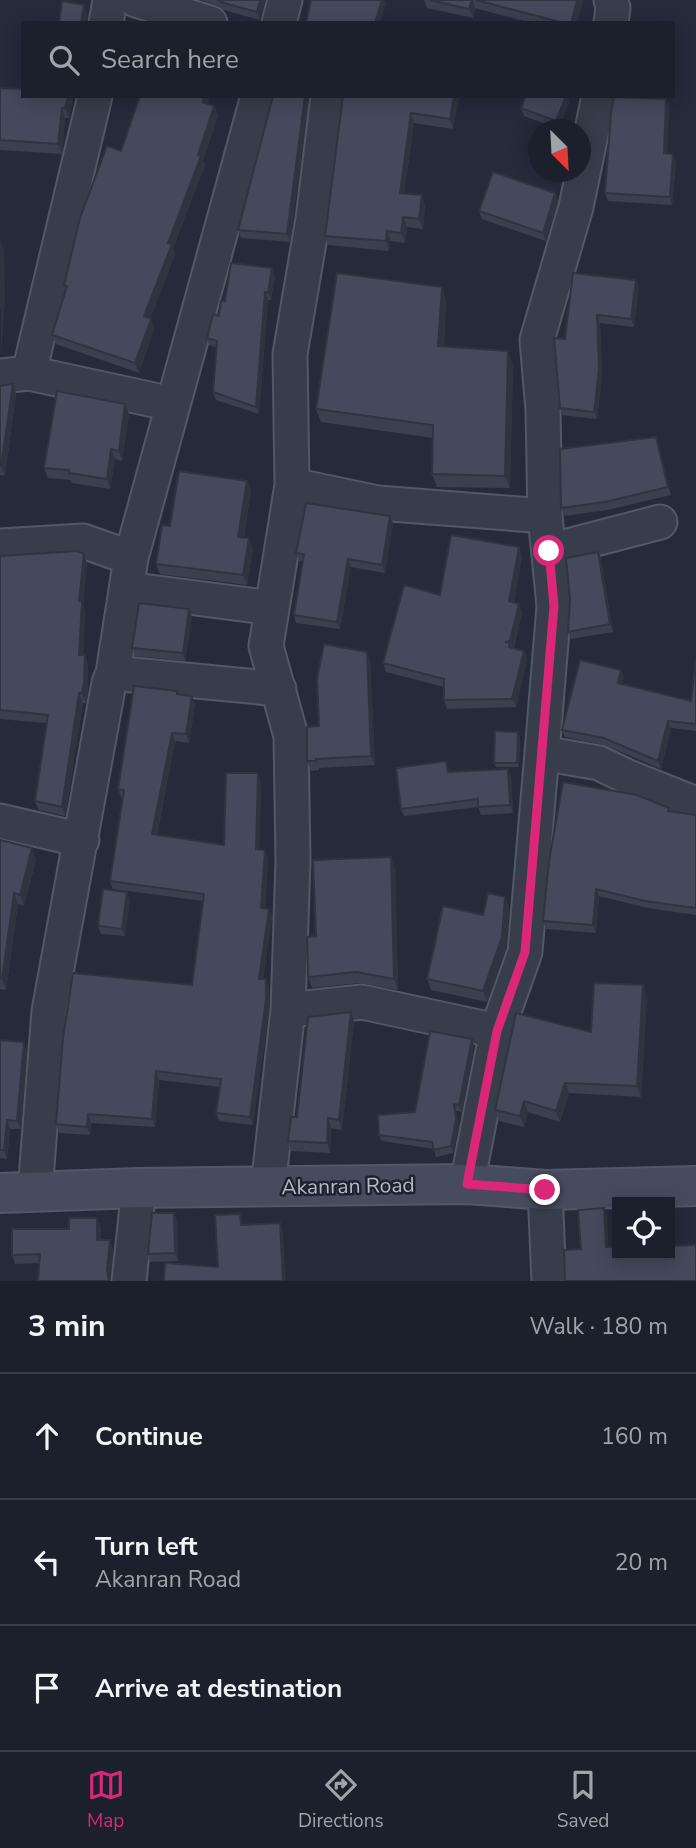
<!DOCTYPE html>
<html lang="en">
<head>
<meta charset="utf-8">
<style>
  body { margin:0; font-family:"Nunito Sans",sans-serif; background:#252834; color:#f1f3f6 }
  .controls { position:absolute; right:21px; bottom:21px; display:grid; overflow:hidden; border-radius:0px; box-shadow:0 4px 18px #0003 }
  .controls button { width:63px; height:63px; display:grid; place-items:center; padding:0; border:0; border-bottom:2px solid #3a3e48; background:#1c202c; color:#f1f3f6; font:35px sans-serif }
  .compass { position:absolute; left:528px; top:119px; width:63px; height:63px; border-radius:50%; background:#1c202c; box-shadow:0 4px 18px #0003; rotate:156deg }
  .stop { position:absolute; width:21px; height:21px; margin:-16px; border:5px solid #db2777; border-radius:50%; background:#fff }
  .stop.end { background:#db2777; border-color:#fff; box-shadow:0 2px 7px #0008 }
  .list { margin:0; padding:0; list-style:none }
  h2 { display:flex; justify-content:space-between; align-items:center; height:91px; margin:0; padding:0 28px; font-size:30px }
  h2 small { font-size:23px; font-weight:400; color:#a0a3a9 }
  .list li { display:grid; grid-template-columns:46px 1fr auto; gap:21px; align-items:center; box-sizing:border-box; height:126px; padding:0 28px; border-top:2px solid #3a3e48 }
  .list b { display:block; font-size:26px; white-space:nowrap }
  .list p { margin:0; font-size:23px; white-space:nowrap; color:#a0a3a9 }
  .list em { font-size:23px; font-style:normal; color:#a0a3a9 }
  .icon { flex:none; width:38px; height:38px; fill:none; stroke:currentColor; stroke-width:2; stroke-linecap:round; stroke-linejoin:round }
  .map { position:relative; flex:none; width:696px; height:1281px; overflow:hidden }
  .search { position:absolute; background:#1c202c; box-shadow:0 4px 18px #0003; left:21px; right:21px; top:21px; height:77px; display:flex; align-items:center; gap:18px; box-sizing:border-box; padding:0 24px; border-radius:0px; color:#a0a3a9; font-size:26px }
  .sheet { height:469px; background:#1c202c }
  nav { display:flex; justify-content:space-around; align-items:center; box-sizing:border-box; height:98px; border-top:2px solid #3a3e48; background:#1c202c; font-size:19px; color:#a0a3a9 }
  nav a { display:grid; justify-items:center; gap:4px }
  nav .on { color:#db2777 }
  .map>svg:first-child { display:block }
</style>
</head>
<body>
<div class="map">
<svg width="696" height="1281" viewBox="0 0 696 1281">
  <rect width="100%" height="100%" fill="#252b3b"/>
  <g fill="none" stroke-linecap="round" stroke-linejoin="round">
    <defs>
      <path id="minor" d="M136,0L210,23
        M106,23L110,0
        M279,23L285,0
        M611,23L613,8L611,0
        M29,373L95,96
        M0,376L29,373L172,404
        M292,485L378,503L545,516
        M0,546L83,541L131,558
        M549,551L660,522
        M127,589L272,608
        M113,673L279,689
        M542,753L599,763L628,777L696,804
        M0,821L82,840
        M288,1010L362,1002L497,1031
        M467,1184L497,1031L525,952L542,753L554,606L545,516L543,410L537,340L576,207L599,96
        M268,1187L288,1010L293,861L291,736L266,646L292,485L290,354L313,219L328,96
        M545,1190L549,1281
        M35,1192L49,1011L109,683L113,673L131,558L258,96
        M129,1281L139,1188"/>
      <path id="secondary" d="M0,1193L139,1188L467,1184L545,1190L696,1186"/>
    </defs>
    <use href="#minor" stroke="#535866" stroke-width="37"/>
    <use href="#secondary" stroke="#535866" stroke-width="42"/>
    <use href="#minor" stroke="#383d4b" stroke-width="33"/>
    <use href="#secondary" stroke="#464c5e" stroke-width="38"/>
  </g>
  <path fill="#3a404f" d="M201,0H265L260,20L224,10L216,5Z
    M424,0H583L577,23H531L475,8L473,18L427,8Z
    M0,88L73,96L69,118H65L62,154L0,150Z
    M273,96H309L290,242L241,238L238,230Z
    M343,96H459L453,129L414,123L404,193L425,205L423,229L407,227L405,243L390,241L389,251L328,245L325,236Z
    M666,99L669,106L667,153L676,162L672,205L608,201L605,193Z
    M569,102L559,129L524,116L521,108Z
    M208,104L214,106L218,116L203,160L205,165L173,248L175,254L150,319L154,329L139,373L56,344L52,335L66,290L64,285L121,151Z
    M555,193L558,201L546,241L482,219L479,211Z
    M275,276L271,300H268L259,414L216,400L213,392L217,347L209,345L207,338L219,316L225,301Z
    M639,287L634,327L600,323L602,376L597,419L562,415L560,408L565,339Z
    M446,300L444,346L513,364L510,488L437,487L432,474L433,438L321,422L316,409Z
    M0,386L16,394L5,475H0Z
    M125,404L129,414L122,461L115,459L110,489L72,483L71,480L48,478L44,468Z
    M656,437L671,495L607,510L564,516L561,508Z
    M247,481L251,491L244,537L253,548L247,585L160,574L156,564L170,526Z
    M393,523L385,573L351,567L340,629L296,623L294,615L303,561H299L296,553Z
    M598,552L601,560L613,632L571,639L568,632L570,599Z
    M0,556L87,563L83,605L85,611L83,655L88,664V692L86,703H83L65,816L39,810L35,801L46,723L0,719Z
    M522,556L514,602L522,612L514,648L524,651L527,659L516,707L447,709L444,700V687L386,672L383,663L440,595Z
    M192,617L185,661L135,656L132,648Z
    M367,652L370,661L375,765L319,768V770L311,771L307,761L319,726Z
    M696,658V731L671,728L661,769L607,746L565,737L562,730L624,677L622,684L691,701Z
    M178,694L195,704L189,743L175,741L157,835L224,845L261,782L259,849L268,858L265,909H269L272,917L263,979H266L269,988V1009L253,1125L219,1121L216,1113L220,1087L159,1080L155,1127L91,1123L90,1135L59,1133L56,1124L192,985L203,901L113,889L110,881L123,798L121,797L118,789Z
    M520,736L519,767H496L494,763Z
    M446,761L449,772L508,769L511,777L513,813L481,815L478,807L404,816L401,809Z
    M669,808L671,811L696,815V915L648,908L599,896L596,933L546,929L543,921Z
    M0,840L36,860L24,906L18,904L6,990L0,989Z
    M395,868L398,990L360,983L312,988L308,977L316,936Z
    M505,897L509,908L506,948L487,1002L431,990L427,979L483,915Z
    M130,899L125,936L101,934L98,926Z
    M647,996L641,1097L569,1093L560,1122L528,1112L524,1127L499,1121L495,1110L591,1032Z
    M354,1022L342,1130L331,1128L330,1153L291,1151L288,1141L297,1117Z
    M472,1039L474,1046L462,1112L456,1111L459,1125L453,1153L436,1157L434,1149L382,1141L379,1135L415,1112Z
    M0,1040L27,1051L21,1129H10L7,1159L0,1158Z
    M174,1213L177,1221L178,1261L150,1262L148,1254Z
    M101,1227V1240L113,1250L110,1280L40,1263L15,1264L12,1255L69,1229Z"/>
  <path fill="#303440" d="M260,0H265L260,20L257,12Z
    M382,0H384L386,4L380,23H375Z
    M472,0L475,8L473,18L469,9Z
    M577,0H583L577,23H571Z
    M84,5L88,15L86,23H81Z
    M68,96H73L69,118L65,108Z
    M204,96H210L206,112L203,102Z
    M305,96H309L290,242L287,234Z
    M454,96H459L453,129L450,119Z
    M566,96H567L569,102L559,129L556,121Z
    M666,99L669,106L667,161L664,153Z
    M214,106L218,116L203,160L205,165L173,248L175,254L147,326L144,316L168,243Z
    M62,108L65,118L62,154L58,144Z
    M411,113L414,123L403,202L400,193Z
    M673,154L676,162L672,205L670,197Z
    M555,193L558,201L546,241L543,233Z
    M422,195L425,205L423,229L419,219Z
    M403,217L407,227L405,243L401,233Z
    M387,231L390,241L389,251L386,241Z
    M1,241L4,250L5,298L1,357Z
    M272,268L275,276L271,300L268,293Z
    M636,280L639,287L634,327L631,319Z
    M442,287L446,300L443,358L438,346Z
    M265,292L268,300L259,414L256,407Z
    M597,315L600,323L602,376L597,419L594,412Z
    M151,319L154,329L139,373L135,363Z
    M508,351L513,364L510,488L505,476Z
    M13,384L16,394L5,475L1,466Z
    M125,404L129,414L122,461L119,451Z
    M656,437L659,445L671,495L668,487Z
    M111,449L115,459L110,489L107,479Z
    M247,481L251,491L242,547L238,537Z
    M390,516L393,523L385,573L382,565Z
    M249,538L253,548L247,585L243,575Z
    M519,547L522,556L513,610L509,601Z
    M598,552L601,560L613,632L610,624Z
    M84,554L87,563L83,605L85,611L83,664L79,655V601Z
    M348,559L351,567L340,629L337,622Z
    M519,604L522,612L513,649L510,641Z
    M189,609L192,617L185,661L183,653Z
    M524,651L527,659L516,707L512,699Z
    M367,652L370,661L375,765L371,756Z
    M85,655L88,664V692L86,703L82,693Z
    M621,670L624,677L620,690L618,683Z
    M79,693L83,703L65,816L62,807Z
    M192,696L195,704L189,743L186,734Z
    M668,721L671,728L661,769L658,761Z
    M518,732L520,736L519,767L517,763Z
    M172,733L175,741L155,842L152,834Z
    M508,769L511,777L513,813L510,805Z
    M258,773L261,782L259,857L256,849Z
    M32,848L36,860L24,906L20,895Z
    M265,850L268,858L264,916L261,908Z
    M391,857L395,868L398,990L394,979Z
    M596,889L599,896L596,933L593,925Z
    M127,892L130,899L125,936L122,929Z
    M14,893L18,904L6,990L2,979Z
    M505,897L509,908L506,948L487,1002L483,991Z
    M269,909L272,917L262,987L259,979Z
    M266,979L269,988V1009L253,1125L250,1117Z
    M643,985L647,996L641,1097L637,1086Z
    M351,1012L354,1022L342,1130L339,1120Z
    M472,1039L474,1046L462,1112L459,1105Z
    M24,1042L27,1051L21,1129L17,1121Z
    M156,1071L159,1080L155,1127L152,1119Z
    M565,1083L569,1093L560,1122L556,1111Z
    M524,1101L528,1112L524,1127L520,1116Z
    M454,1104L459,1125L453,1153L451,1146Z
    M88,1114L91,1123L90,1135L87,1127Z
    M328,1118L331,1128L330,1153L327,1143Z
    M7,1120L10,1129L7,1159L4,1150Z
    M604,1208L607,1216L609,1255L606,1247Z
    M174,1213L177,1221L178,1261L175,1253Z
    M97,1218L101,1227V1249L97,1240Z
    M280,1223L283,1232L286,1281H283Z
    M110,1240L113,1250L110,1281H109L107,1270Z"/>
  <path fill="#444a5c" stroke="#303440" stroke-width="2" d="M218,0H260L257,12L221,2Z
    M311,0H382L375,23H306Z
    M430,0H472L469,9Z
    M476,0H577L571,23H564Z
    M62,1L84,5L81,23H59Z
    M0,88L23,89V96H68L65,108H62L58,144L0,140Z
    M140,96H204L203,102L214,106L198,155L201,156L168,243L172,244L144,316L151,319L135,363L52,335L67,286L64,285L80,218L107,146L121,151Z
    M273,96H305L287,234L238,230Z
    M343,96H454L450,119L411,113L400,193L422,195L419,219L403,217L401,233L387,231L386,241L325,236Z
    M526,96H566L556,121L521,108Z
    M614,97L666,99L664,153L673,154L670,197L605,193L611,113Z
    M493,172L555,193L543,233L479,211Z
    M0,241L1,289L0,308Z
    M231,263L272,268L268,293L265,292L256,407L213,392L217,341L207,338L213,314L219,316L221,301H225Z
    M337,273L442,287L438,346L508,351L505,476L432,474L433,425L316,409Z
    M573,273L636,280L631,319L597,315L599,369L594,412L560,408L554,338L565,339Z
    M13,384L1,466H0V386Z
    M57,391L125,404L119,451L111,449L107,479L69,473V470L44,468Z
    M656,437L668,487L605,502L561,508L560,449Z
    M179,471L247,481L238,537L249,538L243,575L156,564L162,525L170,526Z
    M306,503L390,516L382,565L348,559L337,622L294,615L304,554L296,553Z
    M451,535L519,547L509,601L519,604L510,641L505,642L510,643L509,647L524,651L512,699L444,700V679L383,663L404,585L440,595Z
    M77,551L84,554L79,601H82L79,655H85L84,683L82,693H79L62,807L35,801L48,715L0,710V556Z
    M598,552L610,624L568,632L570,599L566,558Z
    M139,603L189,609L183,653L132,648Z
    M324,644L367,652L371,756L316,759V761H307V727L319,726L317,679Z
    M696,658V724L668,721L658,761L604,738L562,730L580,660L621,670L618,683L691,701Z
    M134,686L177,691V694L192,696L186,734L172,733L152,834L224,845L226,773H258L256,849L265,850L261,908L269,909L259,979H266V1000L250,1117L216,1113L221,1079L156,1071L152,1119L88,1114L87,1127L56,1124L63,1038L73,973L192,985L204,894L110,881L124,790L118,789Z
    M495,731L518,732L517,763H494Z
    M446,761L448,772L508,769L510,805L478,807V799L401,809L396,768Z
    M563,782L637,795L669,808L668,811L696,815V908L645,901L596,889L593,925L543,921L549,861Z
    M0,840L32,848L20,895L14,893L2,979L0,978Z
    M391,857L394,979L356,972L308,977L307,937L316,936L313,860Z
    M103,889L127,892L122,929L98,926Z
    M488,893L505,897L502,937L483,991L427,979L443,906L483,915Z
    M594,983L643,985L637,1086L565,1083L556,1111L524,1101L520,1116L495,1110L516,1013L591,1032Z
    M351,1012L339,1120L328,1118L327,1143L288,1141L291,1117H297L308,1017Z
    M430,1031L472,1039L459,1105L454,1104L456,1119L451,1146L434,1150L432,1142L379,1135L378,1115L415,1112Z
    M0,1040L24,1042L17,1121L7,1120L4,1150H0Z
    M604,1208L606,1247H617V1255H670V1246L696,1245V1281H565L564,1250L581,1249L578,1210Z
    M152,1213H174L175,1253L148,1254Z
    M240,1214L241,1225L280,1223L283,1281H164L165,1263L218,1267L215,1215Z
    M69,1218H97V1240H110L107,1270L109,1281H38L40,1254L12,1255V1229H69Z"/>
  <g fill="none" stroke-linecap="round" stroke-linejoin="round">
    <path stroke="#db2777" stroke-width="9" d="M545,1190L467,1184L497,1031L525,952L554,606L549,551"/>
  </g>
  <g text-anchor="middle" stroke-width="5" stroke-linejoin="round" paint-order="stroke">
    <g font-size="21" fill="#b4b8c7" stroke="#1d2230">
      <text transform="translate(348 1186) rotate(-1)" y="7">Akanran Road</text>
    </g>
  </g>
</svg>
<div class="controls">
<button><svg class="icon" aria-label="locate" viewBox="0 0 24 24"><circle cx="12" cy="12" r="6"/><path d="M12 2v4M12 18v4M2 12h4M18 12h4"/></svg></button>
</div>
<svg class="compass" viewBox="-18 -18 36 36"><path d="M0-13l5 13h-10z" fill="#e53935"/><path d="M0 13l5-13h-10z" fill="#a0a3a9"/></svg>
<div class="stop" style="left:549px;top:551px"></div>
<div class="stop end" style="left:545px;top:1190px"></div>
<div class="search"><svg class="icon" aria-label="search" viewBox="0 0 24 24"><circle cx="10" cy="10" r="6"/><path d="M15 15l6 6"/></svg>Search here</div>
</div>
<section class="sheet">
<h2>3 min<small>Walk · 180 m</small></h2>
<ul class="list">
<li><svg class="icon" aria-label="ahead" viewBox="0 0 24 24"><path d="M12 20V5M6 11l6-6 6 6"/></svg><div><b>Continue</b></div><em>160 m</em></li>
<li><svg class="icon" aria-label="left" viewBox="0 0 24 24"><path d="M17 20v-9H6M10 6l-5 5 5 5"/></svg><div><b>Turn left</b><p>Akanran Road</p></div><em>20 m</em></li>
<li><svg class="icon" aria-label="arrive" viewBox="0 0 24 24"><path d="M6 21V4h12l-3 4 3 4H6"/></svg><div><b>Arrive at destination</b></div></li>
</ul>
</section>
<nav>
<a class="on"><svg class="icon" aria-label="map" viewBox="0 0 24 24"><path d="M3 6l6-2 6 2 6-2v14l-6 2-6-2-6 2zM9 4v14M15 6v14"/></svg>Map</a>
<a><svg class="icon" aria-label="directions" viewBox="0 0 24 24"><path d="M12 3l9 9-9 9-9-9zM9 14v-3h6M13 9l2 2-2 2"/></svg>Directions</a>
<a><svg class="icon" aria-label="saved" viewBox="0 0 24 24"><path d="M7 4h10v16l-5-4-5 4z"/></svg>Saved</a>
</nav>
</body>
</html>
